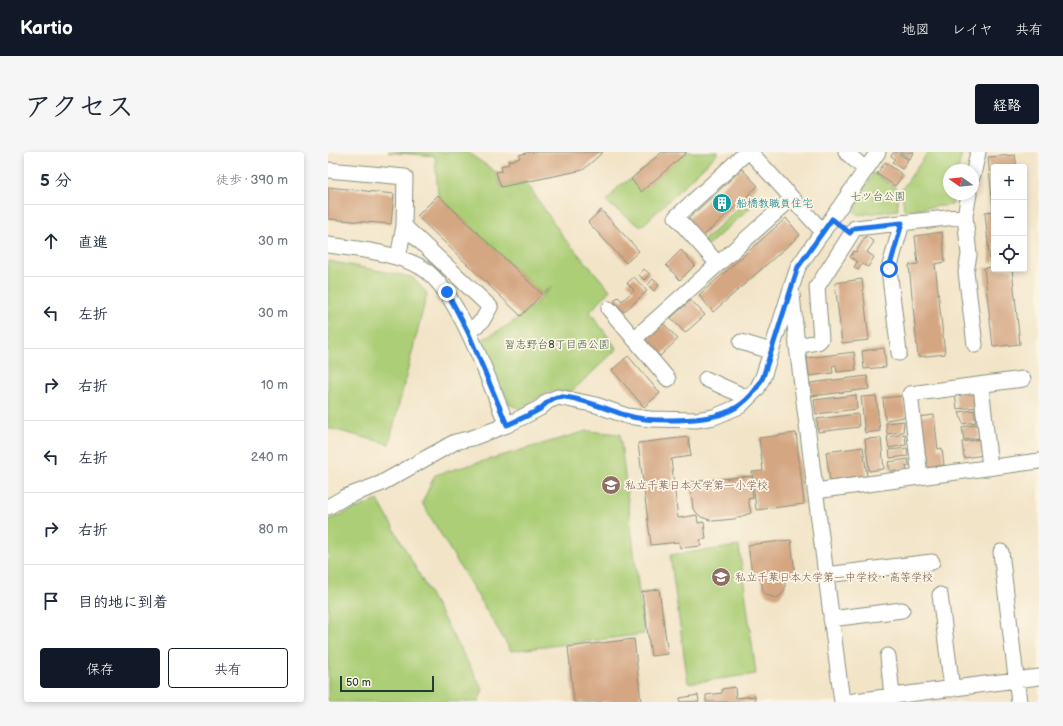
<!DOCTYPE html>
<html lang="ja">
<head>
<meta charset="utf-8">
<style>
  body { margin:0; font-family:"Balsamiq Sans","Klee One",sans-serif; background:#f6f6f7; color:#1f2937 }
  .controls { position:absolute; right:12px; top:12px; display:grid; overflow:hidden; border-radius:4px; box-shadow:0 2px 6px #0003 }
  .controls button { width:36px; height:36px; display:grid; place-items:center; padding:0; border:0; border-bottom:1px solid #e0e1e3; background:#fff; color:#1f2937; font:20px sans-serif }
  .compass { position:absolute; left:615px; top:12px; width:36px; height:36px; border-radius:50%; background:#fff; box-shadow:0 2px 6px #0003; rotate:284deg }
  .scale { position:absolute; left:12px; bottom:10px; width:94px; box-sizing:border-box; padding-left:4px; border:2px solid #1f3d34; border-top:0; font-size:11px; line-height:14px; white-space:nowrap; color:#1f3d34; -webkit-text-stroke:3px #fcf5e5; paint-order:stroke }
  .stop { position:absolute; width:12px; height:12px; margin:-9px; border:3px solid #1a73e8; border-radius:50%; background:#fff }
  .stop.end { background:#1a73e8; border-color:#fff; box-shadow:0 1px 4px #0008 }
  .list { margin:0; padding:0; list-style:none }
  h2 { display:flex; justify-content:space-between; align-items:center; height:52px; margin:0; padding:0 16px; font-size:17px }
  h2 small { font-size:13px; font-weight:400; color:#747a83 }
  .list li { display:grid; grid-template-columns:26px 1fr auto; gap:12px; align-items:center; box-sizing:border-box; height:72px; padding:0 16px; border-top:1px solid #e0e1e3 }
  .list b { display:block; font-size:15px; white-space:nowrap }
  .list em { font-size:13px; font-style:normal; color:#747a83 }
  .actions { display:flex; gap:8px; padding:12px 16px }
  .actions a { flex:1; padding:9px 0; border:1px solid #111827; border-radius:4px; text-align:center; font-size:14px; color:#111827 }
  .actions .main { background:#111827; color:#fff }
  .icon { flex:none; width:22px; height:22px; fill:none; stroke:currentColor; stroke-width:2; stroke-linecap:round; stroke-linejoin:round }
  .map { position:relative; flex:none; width:711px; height:550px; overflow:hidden; border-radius:4px }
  header { display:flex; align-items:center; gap:24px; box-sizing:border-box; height:56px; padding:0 20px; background:#111827; color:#fff }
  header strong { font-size:19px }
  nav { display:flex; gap:22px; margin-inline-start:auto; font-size:14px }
  .intro { display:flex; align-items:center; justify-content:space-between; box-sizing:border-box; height:96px; padding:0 24px }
  h1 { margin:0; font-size:28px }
  .button { padding:10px 18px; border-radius:4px; background:#111827; color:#fff; font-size:14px; font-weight:700 }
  main { display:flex; gap:24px; padding:0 24px }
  aside { flex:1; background:#fff; border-radius:4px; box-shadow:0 2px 6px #0003 }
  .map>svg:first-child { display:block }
</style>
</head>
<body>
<header>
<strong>Kartio</strong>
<nav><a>地図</a><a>レイヤ</a><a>共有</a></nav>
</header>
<div class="intro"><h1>アクセス</h1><a class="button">経路</a></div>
<main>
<aside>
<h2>5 分<small>徒歩 · 390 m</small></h2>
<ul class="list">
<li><svg class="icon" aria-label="ahead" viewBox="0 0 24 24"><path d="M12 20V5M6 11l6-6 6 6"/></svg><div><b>直進</b></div><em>30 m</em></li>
<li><svg class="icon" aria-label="left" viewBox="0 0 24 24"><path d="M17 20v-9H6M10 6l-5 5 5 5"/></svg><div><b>左折</b></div><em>30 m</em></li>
<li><svg class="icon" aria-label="right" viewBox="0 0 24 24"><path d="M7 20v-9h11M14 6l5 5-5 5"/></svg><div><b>右折</b></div><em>10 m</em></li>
<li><svg class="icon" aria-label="left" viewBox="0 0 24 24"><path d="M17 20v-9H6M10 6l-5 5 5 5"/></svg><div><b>左折</b></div><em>240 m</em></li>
<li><svg class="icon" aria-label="right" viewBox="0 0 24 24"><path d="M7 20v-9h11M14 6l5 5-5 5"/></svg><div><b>右折</b></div><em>80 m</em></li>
<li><svg class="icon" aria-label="arrive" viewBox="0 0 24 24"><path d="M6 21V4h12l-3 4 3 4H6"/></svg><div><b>目的地に到着</b></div></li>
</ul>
<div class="actions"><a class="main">保存</a><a>共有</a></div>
</aside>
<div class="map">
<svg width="711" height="550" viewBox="0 0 711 550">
  <rect width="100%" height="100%" fill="#fcf5e5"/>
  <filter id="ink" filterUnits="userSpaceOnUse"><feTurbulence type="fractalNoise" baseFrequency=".025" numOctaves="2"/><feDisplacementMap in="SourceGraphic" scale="8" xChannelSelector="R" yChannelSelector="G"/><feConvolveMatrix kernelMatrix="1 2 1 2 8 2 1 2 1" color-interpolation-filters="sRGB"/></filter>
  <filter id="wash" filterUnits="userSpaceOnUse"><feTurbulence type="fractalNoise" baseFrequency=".012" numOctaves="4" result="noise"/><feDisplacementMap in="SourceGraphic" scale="16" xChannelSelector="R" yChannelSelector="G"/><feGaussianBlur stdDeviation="0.9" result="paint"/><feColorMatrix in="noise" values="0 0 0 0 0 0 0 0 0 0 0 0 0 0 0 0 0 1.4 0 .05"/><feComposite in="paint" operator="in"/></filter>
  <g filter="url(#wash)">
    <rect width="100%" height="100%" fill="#f2e4c7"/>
    <path fill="#abce76" stroke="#658655" d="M60,0H139L168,20L173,35L198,30L236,86L282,138L262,160L289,197L244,239L218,240L193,257L182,253L153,188C183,174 202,158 224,134L214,142L110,43L107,4Z
      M359,0H391L313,75L278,50L291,34L303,27L313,39Z
      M600,0H634L630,18H621V42H626L624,53L576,58L574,37Z
      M546,21L568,36L570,58L530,63L526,59L530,54L526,51Z
      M427,41L432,47L379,94L375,89Z
      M0,109L84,125L99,141L61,292L0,276Z
      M259,279L292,282L316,482L183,499L94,351L107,323Z
      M50,348L155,538L150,550H0V368Z
      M411,394L428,522L360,531L342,403Z"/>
    <g id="blocks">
      <path fill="#d4a681" d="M202,0H275L255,18L173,35L168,20L174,19L173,14L181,12L180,9L192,6L191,3Z
        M334,0H359L313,40L303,27Z
        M566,0H568L580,8L574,17L564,10L567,7L563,4Z
        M571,0H586L581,7Z
        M687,3L689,15H666L665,58L660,5Z
        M557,10L575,23L567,34L549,22Z
        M414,17L430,34L374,85L359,68Z
        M0,35L66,42L63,72L0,67Z
        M110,43L214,142L193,164L89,64Z
        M273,58L311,99L298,111L260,70Z
        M666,59V110L662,111L657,60Z
        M458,66L472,83L385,160L371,143Z
        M614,80L617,110L607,112L617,202L590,205L581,113L590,112L587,84Z
        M538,84L546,90L539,100L546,105L540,115L534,112L530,118L526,115L529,110L522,105L526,99L528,100Z
        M353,98L367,113L352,128L338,113Z
        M666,115V117H684L692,192L665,195L656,116Z
        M316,117L322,122L316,128L311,123Z
        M306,125L319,139L296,160L286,149L290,145L294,149L306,138L299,131Z
        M325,127L331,133L326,139L320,133Z
        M534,127L541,188L514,191L507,131Z
        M363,148L377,163L357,181L343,166Z
        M335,171L350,187L332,204L317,188Z
        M556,196L558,215L536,217L534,199Z
        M526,200L528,218L509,220L508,213L504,214L505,221L481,224L479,206Z
        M300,204L332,241L316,255L284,218Z
        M539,224L541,237L484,244L482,231Z
        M647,238L649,255L629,257L627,241Z
        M528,243L529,257L488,262L486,248Z
        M548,244L552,279L537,281L533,245Z
        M575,244L578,265L557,268L555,246Z
        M646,258L648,270L635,272L631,260Z
        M530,262L531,275L490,280L489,267Z
        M606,263L610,297L614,296L616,313L599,316L597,300H595L590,265Z
        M576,269L575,280L559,282L558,271Z
        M649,272L651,286L636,288L634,275Z
        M468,281L476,352L428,358L424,320L435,319L431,286Z
        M577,282L578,293L561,296L559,285Z
        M360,285L363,304L343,307L350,366L369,363L370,371L376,370L378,387L372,388L373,394L352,396L351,390L323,393L310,291Z
        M553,286L556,317L541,319L537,287Z
        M654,287L656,303L636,306L634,290Z
        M535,295L539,324L502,329L498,300Z
        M579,296L580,304L562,306L561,298Z
        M580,307L581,314H578L579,320L569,321L568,319H562L560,310Z
        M423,324L425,346L420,347L423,361L406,367L385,369L373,365L365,357L362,330Z
        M463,388L467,422L457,424V438L452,444L448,446L439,443L435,439L433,427L425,428L420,393Z
        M331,437L340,502L323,504L314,440Z
        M306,487L313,550H246L240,495Z
        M407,535L408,546L427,544V550H378V543L394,541V537Z
        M370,543L371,550H352V546Z"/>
    </g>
  </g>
  <g filter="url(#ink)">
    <use href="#blocks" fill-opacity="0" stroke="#88907e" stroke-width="1"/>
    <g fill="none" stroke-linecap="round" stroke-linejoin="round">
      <defs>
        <path id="minor" d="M422,0L495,80
          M518,0L538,18
          M0,18L77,25L76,74
          M645,23L650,0
          M641,42L637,64L641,103L638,120L647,193
          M0,93C30,97 62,100 89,113C129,131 162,233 179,273
          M70,106L76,74L162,155L154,169L140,180
          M390,112L348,65L419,0
          M464,142L469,194L514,550
          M281,157L340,227
          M306,187L464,46
          M413,190L443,199
          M469,194L490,190L493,187L489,135L527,76L637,64
          M571,201L561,117L574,71
          M378,227L420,246
          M653,234L662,315
          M592,324L582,242L695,227
          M487,339L711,309
          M0,355L17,345L52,332L127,290L144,286L179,273L212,256L220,249L230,245L268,253L299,264L322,267L368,268L386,265L412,254L429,237L435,225L470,115L550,0
          M673,400L691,550
          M498,423L604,410
          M612,443L624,537
          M503,467L574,458
          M560,504L564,544
          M519,550L711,525"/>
      </defs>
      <use href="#minor" stroke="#88907e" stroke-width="17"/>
      <use href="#minor" stroke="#fff" stroke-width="15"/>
    </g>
  </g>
  <g fill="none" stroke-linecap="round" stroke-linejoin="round" filter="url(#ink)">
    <path stroke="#1a73e8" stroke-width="5" d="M119,140L140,180L179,273C190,268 202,263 212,257C218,252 221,247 229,245C245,243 281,258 297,263C312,268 327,268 342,268C382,268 416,264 435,225L470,115L504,67L522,81L526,76L574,71L561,117"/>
  </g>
  <defs>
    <symbol id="building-disc" viewBox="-11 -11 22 22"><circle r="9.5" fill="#0f9aa8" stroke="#fcf5e5"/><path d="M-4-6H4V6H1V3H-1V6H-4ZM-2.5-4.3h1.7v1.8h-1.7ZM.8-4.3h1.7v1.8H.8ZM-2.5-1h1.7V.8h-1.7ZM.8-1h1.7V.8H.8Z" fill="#fff"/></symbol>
    <symbol id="school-disc" viewBox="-11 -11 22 22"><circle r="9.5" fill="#8d6e63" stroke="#fcf5e5"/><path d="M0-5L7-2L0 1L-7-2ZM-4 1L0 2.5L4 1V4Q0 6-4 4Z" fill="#fff"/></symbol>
  </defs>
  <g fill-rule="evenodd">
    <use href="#building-disc" x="383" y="40" width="22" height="22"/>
    <use href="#school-disc" x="272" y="322" width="22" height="22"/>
    <use href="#school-disc" x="382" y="414" width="22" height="22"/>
  </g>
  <g text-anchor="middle" stroke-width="3.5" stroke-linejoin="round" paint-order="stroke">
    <g font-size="11" fill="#3b5a41" stroke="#fcf5e5">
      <text x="550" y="48">七ツ台公園</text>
      <text x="229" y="196">習志野台8丁目西公園</text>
    </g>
    <g font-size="11" fill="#0d838f" stroke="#fcf5e5" text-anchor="start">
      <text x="408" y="55">船橋教職員住宅</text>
    </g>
    <g font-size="11" fill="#785e54" stroke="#fcf5e5" text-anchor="start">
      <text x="297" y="337">私立千葉日本大学第一小学校</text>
      <text x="407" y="429">私立千葉日本大学第一中学校・高等学校</text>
    </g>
  </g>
</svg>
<div class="controls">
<button>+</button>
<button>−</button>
<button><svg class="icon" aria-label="locate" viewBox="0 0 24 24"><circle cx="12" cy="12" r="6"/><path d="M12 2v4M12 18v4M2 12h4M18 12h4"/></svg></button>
</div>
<svg class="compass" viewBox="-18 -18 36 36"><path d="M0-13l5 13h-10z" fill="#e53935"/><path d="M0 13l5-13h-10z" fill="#747a83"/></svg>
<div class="scale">50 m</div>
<div class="stop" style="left:561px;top:117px"></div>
<div class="stop end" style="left:119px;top:140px"></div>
</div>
</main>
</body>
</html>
